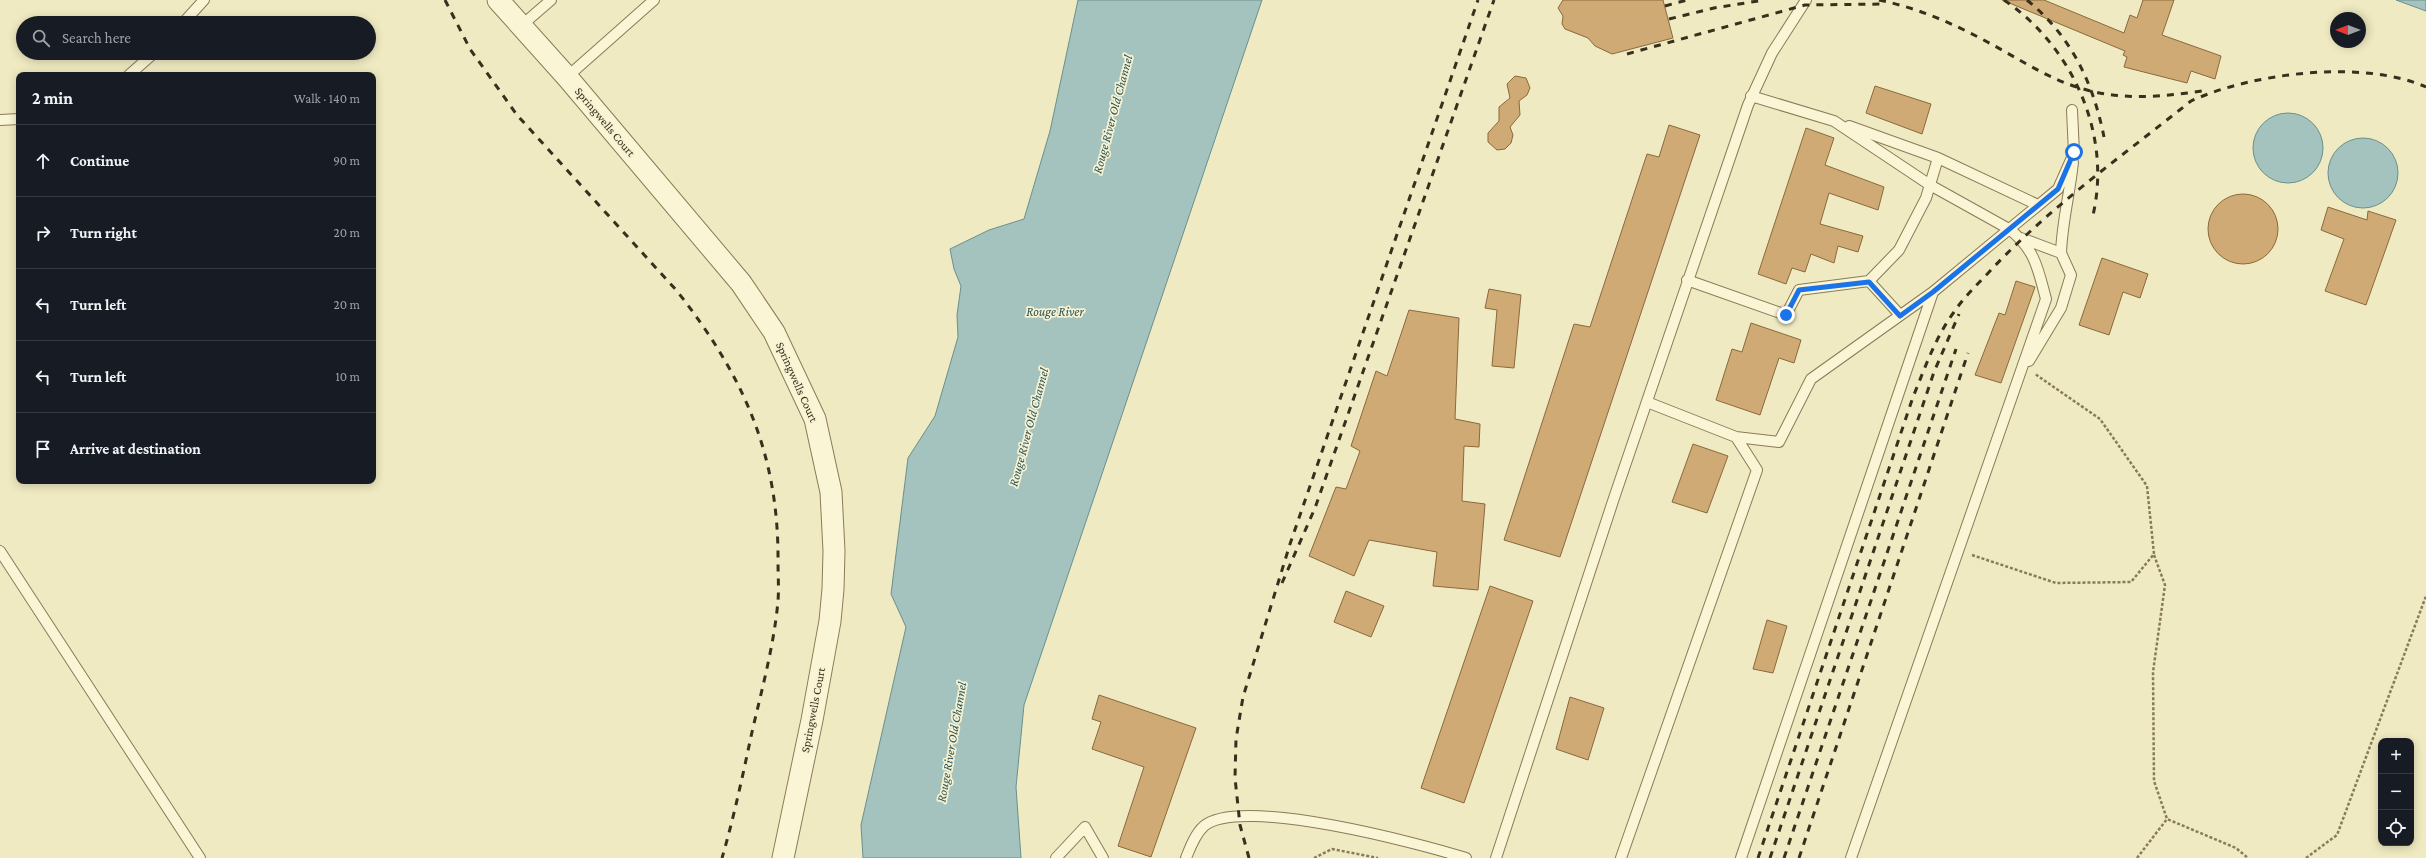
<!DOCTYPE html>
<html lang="en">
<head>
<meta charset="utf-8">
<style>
  body { margin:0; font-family:"Crimson Pro",serif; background:#20242c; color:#f1f3f6 }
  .controls { position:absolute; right:12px; bottom:12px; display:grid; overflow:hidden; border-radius:8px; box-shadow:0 2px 10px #0003 }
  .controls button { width:36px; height:36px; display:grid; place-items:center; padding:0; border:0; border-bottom:1px solid #363941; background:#171b24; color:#f1f3f6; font:20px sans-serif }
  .compass { position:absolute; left:2330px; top:12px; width:36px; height:36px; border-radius:50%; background:#171b24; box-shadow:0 2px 10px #0003; rotate:270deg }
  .stop { position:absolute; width:12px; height:12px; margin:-9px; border:3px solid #1a73e8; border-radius:50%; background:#fff }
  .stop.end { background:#1a73e8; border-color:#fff; box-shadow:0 1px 4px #0008 }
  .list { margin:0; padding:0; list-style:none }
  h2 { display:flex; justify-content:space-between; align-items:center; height:52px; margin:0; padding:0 16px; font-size:17px }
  h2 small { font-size:13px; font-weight:400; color:#9ea1a6 }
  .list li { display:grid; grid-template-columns:26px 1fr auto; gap:12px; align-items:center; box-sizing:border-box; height:72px; padding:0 16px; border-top:1px solid #363941 }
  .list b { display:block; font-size:15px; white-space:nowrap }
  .list em { font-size:13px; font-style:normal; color:#9ea1a6 }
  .icon { flex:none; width:22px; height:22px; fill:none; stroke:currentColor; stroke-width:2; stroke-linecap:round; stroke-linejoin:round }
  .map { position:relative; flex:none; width:2426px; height:858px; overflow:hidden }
  .search { position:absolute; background:#171b24; box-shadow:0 2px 10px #0003; left:16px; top:16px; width:360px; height:44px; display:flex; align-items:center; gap:10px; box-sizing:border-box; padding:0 14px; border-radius:22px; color:#9ea1a6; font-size:15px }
  .panel { position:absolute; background:#171b24; box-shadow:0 2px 10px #0003; left:16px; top:72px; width:360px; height:412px; border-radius:8px }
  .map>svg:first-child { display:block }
</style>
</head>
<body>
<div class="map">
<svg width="2426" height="858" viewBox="0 0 2426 858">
  <rect width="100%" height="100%" fill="#efeac1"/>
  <path fill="#a4c2be" stroke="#6a908d" d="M1078,0H1262L1024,705L1016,787L1021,858H863L861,825L906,627L891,594L908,458L935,416L958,337L957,315L961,286L954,269L950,249L989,230L1024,219L1050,131Z
    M2396,0H2426V11Z
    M2253 148a35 35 0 1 1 70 0a35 35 0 1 1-70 0Z
    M2328 173a35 35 0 1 1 70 0a35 35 0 1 1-70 0Z"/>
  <path fill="#cfaa75" stroke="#8a693d" d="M1563,0H1663L1673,38L1612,54L1595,46L1588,38L1565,29L1562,24L1563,16L1558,8Z
    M2002,0H2044L2124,33L2130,15L2137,18L2143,0H2174L2162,35L2221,56L2215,79L2191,71L2187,83L2124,67L2127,57L2123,55L2125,51Z
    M1515,76L1526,78L1530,88L1527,95L1519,101L1520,115L1510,127L1513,135L1511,143L1505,149L1497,150L1488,142V133L1499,121V107L1510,98L1507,84Z
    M1875,86L1931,104L1922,134L1866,113Z
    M1669,125L1700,135L1560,557L1504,540L1574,324L1590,327L1647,154L1659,157Z
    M1806,128L1834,138L1825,165L1884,187L1878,210L1829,193L1820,224L1863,236L1858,252L1838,246L1834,263L1811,254L1805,272L1792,268L1786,284L1758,274Z
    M2208 229a35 35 0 1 1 70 0a35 35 0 1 1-70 0Z
    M2328,207L2367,220L2368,211L2396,220L2366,305L2325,291L2344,239L2321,230Z
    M2102,258L2148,274L2140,298L2123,292L2109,335L2079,325Z
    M2016,281L2035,287L2001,383L1975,375L1999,313L2005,315Z
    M1489,289L1521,295L1514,368L1492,366L1497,310L1485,308Z
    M1409,310L1459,318L1455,419L1480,424L1479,447L1464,446L1462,501L1485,504L1478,590L1433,586L1437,552L1369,540L1354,576L1309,556L1336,487L1346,489L1360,451L1351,446L1376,371L1387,376Z
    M1751,323L1801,340L1794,363L1779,358L1760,415L1716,400L1732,349L1742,352Z
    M1693,444L1728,456L1707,513L1672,502Z
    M1490,586L1533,601L1464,803L1421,788Z
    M1346,591L1384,606L1371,637L1334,622Z
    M1767,620L1787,626L1773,673L1753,669Z
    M1099,695L1196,728L1151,857L1118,846L1144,767L1092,749L1101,722L1092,719Z
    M1570,697L1604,708L1588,760L1556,749Z"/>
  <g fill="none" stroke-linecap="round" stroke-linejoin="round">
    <defs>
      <path id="lane" d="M183,23L204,0
        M521,26L551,0
        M129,75L154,53
        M567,77L654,0
        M1751,96L1834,121L1930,185L2009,229C2035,249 2038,269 2046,299L1851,858
        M0,120L19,119
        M1849,126L1938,158
        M2021,238L2061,253L2071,275L2061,308L2029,361
        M2061,253C2062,222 2070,193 2073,162
        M1687,280L1786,315L1799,290L1869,281L1900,315
        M1869,281L1899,250L1926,198L1938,158L2038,205
        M1736,437L1779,442L1811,379L1933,292L2058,189L2074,153L2072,110
        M0,551L200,858
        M1056,858L1085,827L1103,858
        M1186,858C1190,848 1195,834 1204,826C1240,795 1421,844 1466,858
        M1496,858L1614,498L1748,105L1772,53L1806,0
        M1621,858L1757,470L1736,437L1647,402
        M1741,858L1933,292"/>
      <path id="street" d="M498,0L567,77L741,283L774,332L815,419L831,492L834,551L833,589L830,621L812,720L783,858"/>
    </defs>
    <use href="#lane" stroke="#8a7b58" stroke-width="12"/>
    <use href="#street" stroke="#8a7b58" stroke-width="23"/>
    <path stroke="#8a7b58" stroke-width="2.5" stroke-dasharray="3 2" stroke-linecap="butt" d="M1972,555L2056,583L2131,582L2154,554L2147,486L2100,419L2035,374
      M2154,555L2165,585L2153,672L2154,781L2167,819L2236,848L2248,858
      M1314,858L1332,849L1378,858
      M2137,858L2167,819
      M2306,858L2337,835L2426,596"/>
    <use href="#lane" stroke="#faf5d5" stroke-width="10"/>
    <use href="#street" stroke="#faf5d5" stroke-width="21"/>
    <path stroke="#392f1d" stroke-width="3" stroke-dasharray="7 7" stroke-linecap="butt" d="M445,0L470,49L517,115L677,291C743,375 779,454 778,562C778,575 779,588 778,601C774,645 762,689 752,732C743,774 734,817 722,858
      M1879,0C1923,9 1963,28 2002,50C2030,66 2056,82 2087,90C2126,101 2169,96 2208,90
      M2004,0C2072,46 2112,134 2093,215
      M2027,0C2071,36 2093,82 2104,137
      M1665,6L1687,0
      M1669,19L1714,8L1764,0
      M1627,54L1805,5L1884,4
      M1282,583L1315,508L1494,0
      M1249,858L1240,825L1235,778L1236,739L1243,697L1290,544L1478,0
      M1758,858L1913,397C1925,368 1935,338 1954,312C1964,297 1977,285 1990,271C2050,207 2122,156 2191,101C2252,73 2363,59 2426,87
      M1770,858L1934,372L1959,314
      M1784,858L1956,349
      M1799,858L1968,353"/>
  </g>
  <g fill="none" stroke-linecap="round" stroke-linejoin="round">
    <path stroke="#1a73e8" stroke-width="5" d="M1786,315L1799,290L1869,282L1900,316L1933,292L2058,189L2074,152"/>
  </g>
  <g text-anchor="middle" stroke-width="3.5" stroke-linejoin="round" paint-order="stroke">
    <g font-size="12" fill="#392f1d" stroke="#f7f2d1">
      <text transform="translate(605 122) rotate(50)" y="4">Springwells Court</text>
      <text transform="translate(797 382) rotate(66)" y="4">Springwells Court</text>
      <text transform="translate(813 710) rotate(-79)" y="4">Springwells Court</text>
    </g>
    <g font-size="13" font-style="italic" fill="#2b5459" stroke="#f7f2d1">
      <text transform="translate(1112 114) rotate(-75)" y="5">Rouge River Old Channel</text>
      <text x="1055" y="316">Rouge River</text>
      <text transform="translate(1028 427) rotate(-75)" y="5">Rouge River Old Channel</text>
      <text transform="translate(951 742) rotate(-80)" y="5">Rouge River Old Channel</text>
    </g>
  </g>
</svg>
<div class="controls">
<button>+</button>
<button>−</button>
<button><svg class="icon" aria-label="locate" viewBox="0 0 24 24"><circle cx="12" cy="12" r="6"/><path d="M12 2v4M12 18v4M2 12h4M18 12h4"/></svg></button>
</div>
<svg class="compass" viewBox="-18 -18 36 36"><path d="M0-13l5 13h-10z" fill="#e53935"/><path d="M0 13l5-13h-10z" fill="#9ea1a6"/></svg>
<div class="stop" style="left:2074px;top:152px"></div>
<div class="stop end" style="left:1786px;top:315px"></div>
<div class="search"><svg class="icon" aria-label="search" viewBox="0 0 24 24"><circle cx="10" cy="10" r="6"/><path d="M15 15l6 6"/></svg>Search here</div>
<section class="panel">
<h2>2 min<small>Walk · 140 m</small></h2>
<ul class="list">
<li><svg class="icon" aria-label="ahead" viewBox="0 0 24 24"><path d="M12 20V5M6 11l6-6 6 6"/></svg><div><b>Continue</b></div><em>90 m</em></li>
<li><svg class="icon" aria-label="right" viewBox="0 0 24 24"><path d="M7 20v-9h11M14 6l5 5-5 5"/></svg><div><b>Turn right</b></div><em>20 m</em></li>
<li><svg class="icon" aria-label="left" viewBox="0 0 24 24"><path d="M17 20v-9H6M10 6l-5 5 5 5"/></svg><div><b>Turn left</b></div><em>20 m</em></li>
<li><svg class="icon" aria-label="left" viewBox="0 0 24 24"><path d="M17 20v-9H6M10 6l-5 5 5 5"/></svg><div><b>Turn left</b></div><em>10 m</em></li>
<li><svg class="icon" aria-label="arrive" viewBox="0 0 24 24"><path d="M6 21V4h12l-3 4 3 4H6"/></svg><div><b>Arrive at destination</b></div></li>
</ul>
</section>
</div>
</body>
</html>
